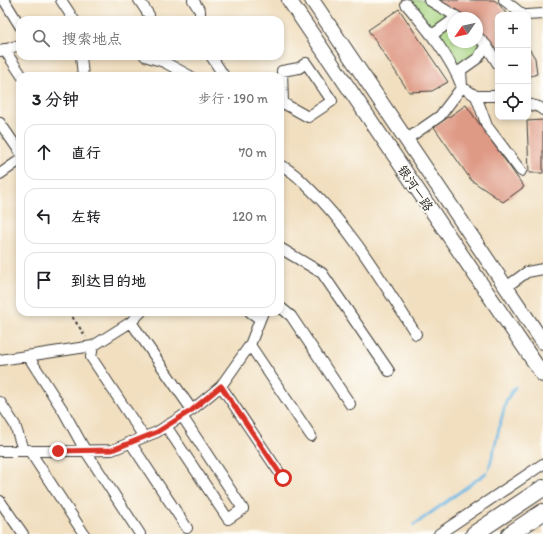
<!DOCTYPE html>
<html lang="zh">
<head>
<meta charset="utf-8">
<style>
  body { margin:0; font-family:Itim,"LXGW WenKai TC",sans-serif; background:#f6f6f6; color:#202124 }
  .controls { position:absolute; right:12px; top:12px; display:grid; overflow:hidden; border-radius:8px; box-shadow:0 2px 6px #0003 }
  .controls button { width:36px; height:36px; display:grid; place-items:center; padding:0; border:0; border-bottom:1px solid #e0e0e0; background:#fff; color:#202124; font:20px sans-serif }
  .compass { position:absolute; left:447px; top:12px; width:36px; height:36px; border-radius:50%; background:#fff; box-shadow:0 2px 6px #0003; rotate:236deg }
  .stop { position:absolute; width:12px; height:12px; margin:-9px; border:3px solid #d93025; border-radius:50%; background:#fff }
  .stop.end { background:#d93025; border-color:#fff; box-shadow:0 1px 4px #0008 }
  .list { margin:0; padding:0; list-style:none }
  h2 { display:flex; justify-content:space-between; align-items:center; height:52px; margin:0; padding:0 16px; font-size:17px }
  h2 small { font-size:13px; font-weight:400; color:#757577 }
  .list li { display:grid; grid-template-columns:26px 1fr auto; gap:12px; align-items:center; box-sizing:border-box; height:56px; margin:0 8px 8px; padding:0 8px; border:1px solid #e0e0e0; border-radius:12px }
  .list b { display:block; font-size:15px; white-space:nowrap }
  .list em { font-size:13px; font-style:normal; color:#757577 }
  .icon { flex:none; width:22px; height:22px; fill:none; stroke:currentColor; stroke-width:2; stroke-linecap:round; stroke-linejoin:round }
  .map { position:relative; flex:none; width:543px; height:534px; overflow:hidden }
  .search { position:absolute; background:#fff; box-shadow:0 2px 6px #0003; left:16px; top:16px; width:268px; height:44px; display:flex; align-items:center; gap:10px; box-sizing:border-box; padding:0 14px; border-radius:12px; color:#757577; font-size:15px }
  .panel { position:absolute; background:#fff; box-shadow:0 2px 6px #0003; left:16px; top:72px; width:268px; height:244px; border-radius:12px }
  .map>svg:first-child { display:block }
</style>
</head>
<body>
<div class="map">
<svg width="543" height="534" viewBox="0 0 543 534">
  <rect width="100%" height="100%" fill="#fdfcf7"/>
  <filter id="ink" filterUnits="userSpaceOnUse"><feTurbulence type="fractalNoise" baseFrequency=".025" numOctaves="2"/><feDisplacementMap in="SourceGraphic" scale="8" xChannelSelector="R" yChannelSelector="G"/><feConvolveMatrix kernelMatrix="1 2 1 2 8 2 1 2 1" color-interpolation-filters="sRGB"/></filter>
  <filter id="wash" filterUnits="userSpaceOnUse"><feTurbulence type="fractalNoise" baseFrequency=".012" numOctaves="4" result="noise"/><feDisplacementMap in="SourceGraphic" scale="16" xChannelSelector="R" yChannelSelector="G"/><feGaussianBlur stdDeviation="0.9" result="paint"/><feColorMatrix in="noise" values="0 0 0 0 0 0 0 0 0 0 0 0 0 0 0 0 0 1.4 0 .05"/><feComposite in="paint" operator="in"/></filter>
  <g filter="url(#wash)">
    <rect width="100%" height="100%" fill="#f1dfc0"/>
    <path fill="#a9d684" stroke="#627950" d="M412,0H429L453,18V42H477L486,45L457,73L407,4Z"/>
    <g fill="none" stroke-linecap="round" stroke-linejoin="round">
      <path stroke="#68b5e1" stroke-width="3" d="M489,469L506,401L515,387
        M414,525L486,473"/>
    </g>
    <g id="blocks">
      <path fill="#df9a85" d="M432,0H494L499,4L507,15H498V61L477,32V18H461Z
        M399,9L448,82L432,91L409,92L368,30Z
        M528,47L535,58L537,74L528,77Z
        M466,105L524,187L503,202L471,180L434,127Z
        M543,120V173H529L527,121Z"/>
    </g>
  </g>
  <g filter="url(#ink)">
    <use href="#blocks" fill-opacity="0" stroke="#3c3935" stroke-width="1"/>
    <g fill="none" stroke-linecap="round" stroke-linejoin="round">
      <defs>
        <path id="minor" d="M4,0L20,26
          M61,0L74,20
          M139,0L149,15L148,20
          M193,0L200,11V20
          M429,0L459,18
          M504,0L523,15
          M406,4C428,30 450,56 462,87L440,116L407,139
          M527,15L543,14
          M432,35L453,20
          M477,36L486,45L478,58L461,70L462,87L476,96H498
          M486,45L498,64
          M4,49L22,76
          M0,51L20,45
          M81,56L83,76
          M145,56L164,62L190,76
          M211,56L224,76
          M476,96L487,126L521,171
          M528,104L539,107L543,110
          M280,105L283,103L308,117L332,101L306,63L299,68L282,71L283,103
          M0,123L20,152
          M280,165C291,170 299,178 308,187C352,229 383,283 416,334
          M0,174L20,160
          M280,248L322,273L389,371
          M506,287L527,272L543,269
          M280,307L291,316L350,404
          M250,312L260,319
          M131,322L192,410
          M250,345L311,436
          M93,346L91,357L144,437
          M28,356L64,412L85,450L140,534
          M0,360L93,346L131,322L141,312
          M221,386L283,478
          M0,402L15,425L23,450
          M166,426L228,519L243,509L182,416
          M130,442L187,528
          M29,450L84,534
          M0,451H58L112,450L157,432L192,410L221,386L250,345L263,312
          M0,501L23,534
          M439,534L543,464"/>
        <path id="secondary" d="M289,0L543,375
          M312,0L543,342"/>
        <path id="primary" d="M474,534L543,488
          M510,534L543,512"/>
      </defs>
      <use href="#minor" stroke="#3c3935" stroke-width="12"/>
      <use href="#secondary" stroke="#3c3935" stroke-width="16"/>
      <use href="#primary" stroke="#3c3935" stroke-width="18"/>
      <path stroke="#3c3935" stroke-width="2" stroke-dasharray="3 3" stroke-linecap="butt" d="M69,312L86,337
        M119,312L122,317"/>
      <use href="#minor" stroke="#fff" stroke-width="10"/>
      <use href="#secondary" stroke="#fff" stroke-width="14"/>
      <use href="#primary" stroke="#fff" stroke-width="16"/>
    </g>
  </g>
  <g fill="none" stroke-linecap="round" stroke-linejoin="round" filter="url(#ink)">
    <path stroke="#d93025" stroke-width="5" d="M58,451L112,450L157,432L192,410L221,386L283,478"/>
  </g>
  <g text-anchor="middle" stroke-width="3.5" stroke-linejoin="round" paint-order="stroke">
    <g font-size="13" fill="#1c1c1c" stroke="#fdfcf7">
      <text transform="translate(416 188) rotate(56)" y="5">银河一路</text>
    </g>
  </g>
</svg>
<div class="controls">
<button>+</button>
<button>−</button>
<button><svg class="icon" aria-label="locate" viewBox="0 0 24 24"><circle cx="12" cy="12" r="6"/><path d="M12 2v4M12 18v4M2 12h4M18 12h4"/></svg></button>
</div>
<svg class="compass" viewBox="-18 -18 36 36"><path d="M0-13l5 13h-10z" fill="#e53935"/><path d="M0 13l5-13h-10z" fill="#757577"/></svg>
<div class="stop" style="left:283px;top:478px"></div>
<div class="stop end" style="left:58px;top:451px"></div>
<div class="search"><svg class="icon" aria-label="search" viewBox="0 0 24 24"><circle cx="10" cy="10" r="6"/><path d="M15 15l6 6"/></svg>搜索地点</div>
<section class="panel">
<h2>3 分钟<small>步行 · 190 m</small></h2>
<ul class="list">
<li><svg class="icon" aria-label="ahead" viewBox="0 0 24 24"><path d="M12 20V5M6 11l6-6 6 6"/></svg><div><b>直行</b></div><em>70 m</em></li>
<li><svg class="icon" aria-label="left" viewBox="0 0 24 24"><path d="M17 20v-9H6M10 6l-5 5 5 5"/></svg><div><b>左转</b></div><em>120 m</em></li>
<li><svg class="icon" aria-label="arrive" viewBox="0 0 24 24"><path d="M6 21V4h12l-3 4 3 4H6"/></svg><div><b>到达目的地</b></div></li>
</ul>
</section>
</div>
</body>
</html>
